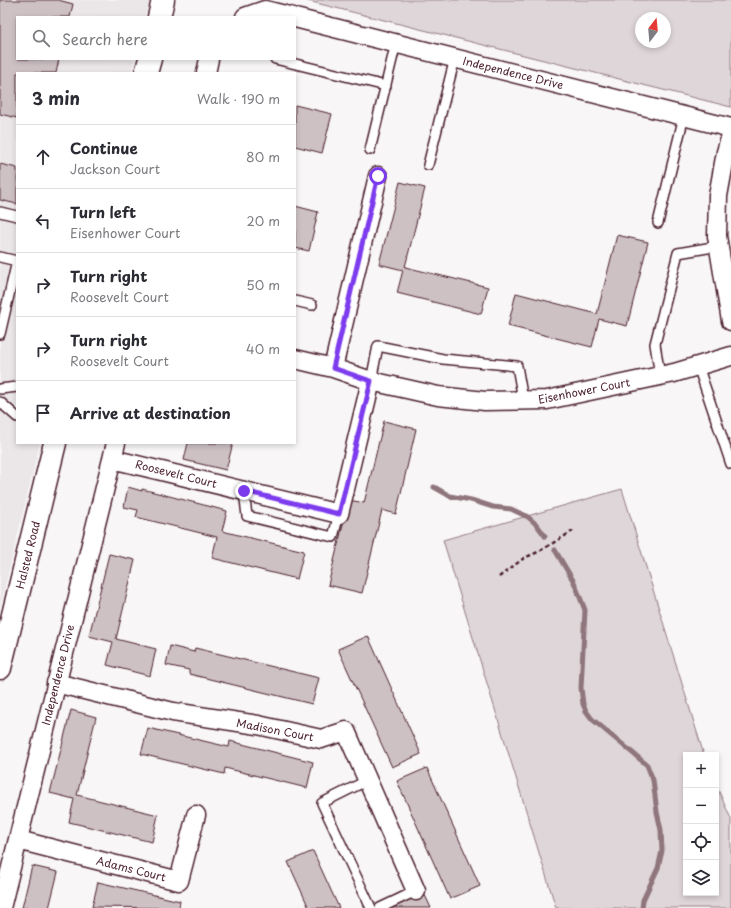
<!DOCTYPE html>
<html lang="en">
<head>
<meta charset="utf-8">
<style>
  body { margin:0; font-family:"Playpen Sans",sans-serif; background:#f2f2f3; color:#2b2b33 }
  .controls { position:absolute; right:12px; bottom:12px; display:grid; overflow:hidden; border-radius:0px; box-shadow:0 2px 6px #0003 }
  .controls button { width:36px; height:36px; display:grid; place-items:center; padding:0; border:0; border-bottom:1px solid #e1e1e2; background:#fff; color:#2b2b33; font:20px sans-serif }
  .compass { position:absolute; left:635px; top:12px; width:36px; height:36px; border-radius:50%; background:#fff; box-shadow:0 2px 6px #0003; rotate:16deg }
  .stop { position:absolute; width:12px; height:12px; margin:-9px; border:3px solid #7c3aed; border-radius:50%; background:#fff }
  .stop.end { background:#7c3aed; border-color:#fff; box-shadow:0 1px 4px #0008 }
  .list { margin:0; padding:0; list-style:none }
  h2 { display:flex; justify-content:space-between; align-items:center; height:52px; margin:0; padding:0 16px; font-size:17px }
  h2 small { font-size:13px; font-weight:400; color:#7c7c81 }
  .list li { display:grid; grid-template-columns:26px 1fr auto; gap:12px; align-items:center; box-sizing:border-box; height:64px; padding:0 16px; border-top:1px solid #e1e1e2 }
  .list b { display:block; font-size:15px; white-space:nowrap }
  .list p { margin:0; font-size:13px; white-space:nowrap; color:#7c7c81 }
  .list em { font-size:13px; font-style:normal; color:#7c7c81 }
  .icon { flex:none; width:22px; height:22px; fill:none; stroke:currentColor; stroke-width:2; stroke-linecap:round; stroke-linejoin:round }
  .map { position:relative; flex:none; width:731px; height:908px; overflow:hidden }
  .search { position:absolute; background:#fff; box-shadow:0 2px 6px #0003; left:16px; top:16px; width:280px; height:44px; display:flex; align-items:center; gap:10px; box-sizing:border-box; padding:0 14px; border-radius:0px; color:#7c7c81; font-size:15px }
  .panel { position:absolute; background:#fff; box-shadow:0 2px 6px #0003; left:16px; top:72px; width:280px; height:372px; border-radius:0px }
  .map>svg:first-child { display:block }
</style>
</head>
<body>
<div class="map">
<svg width="731" height="908" viewBox="0 0 731 908">
  <rect width="100%" height="100%" fill="#f8f6f7"/>
  <filter id="ink" filterUnits="userSpaceOnUse"><feTurbulence type="fractalNoise" baseFrequency=".025" numOctaves="2"/><feDisplacementMap in="SourceGraphic" scale="8" xChannelSelector="R" yChannelSelector="G"/><feConvolveMatrix kernelMatrix="1 2 1 2 8 2 1 2 1" color-interpolation-filters="sRGB"/></filter>
  <g filter="url(#ink)">
    <path fill="#ebe6e8" d="M0,0H150L145,17H17V59H135L131,73H17V443H40L0,607Z"/>
    <path fill="#ded6d9" stroke="#947a82" fill-rule="evenodd" d="M304,0H731V107ZM641,18H665V42H641Z
      M622,489L704,755H686V893H716V785L731,819V908H556L443,540Z"/>
    <g fill="none" stroke-linecap="round" stroke-linejoin="round">
      <path stroke="#8f747b" stroke-width="5" d="M434,487L450,496L471,500L493,507L511,509L528,517L537,525L545,536
        M555,550L574,582L585,610L581,688L583,704L586,711L592,719L647,765L653,780L657,812L661,830L662,851L658,868L643,900L642,908"/>
    </g>
    <path fill="#cdc1c4" stroke="#4a1f2b" d="M0,0H58L73,4L70,17H17V59H59L56,73H17V118L0,114Z
      M295,105L332,114L322,153L295,146Z
      M0,164L17,168V204L0,200Z
      M400,182L425,188L405,267L488,287L481,314L397,293L403,270L379,264Z
      M295,206L318,212L309,251L295,248Z
      M617,235L648,242L627,326L599,319L592,347L508,326L516,293L597,314Z
      M384,421L416,429L396,514L382,510L362,593L328,585L349,500L364,503Z
      M188,443H233L226,470L184,460Z
      M128,487L142,491V489L227,511L222,531L304,551L297,579L212,558L217,537L136,517L138,510L124,507Z
      M109,554L135,560L116,639L156,649L150,676L107,665L113,642L89,636Z
      M368,636L421,754L392,767L338,649Z
      M170,646L194,652L195,648L319,678L312,704L189,674V670L166,665Z
      M71,710L96,717L77,795L158,815L152,842L69,822L74,799L50,793Z
      M148,728L229,747L230,741L313,762L307,788L225,768L224,774L141,754Z
      M427,768L480,886L450,899L397,781Z
      M313,851L339,908H309L288,862Z
      M32,866L58,872L49,908H22Z
      M98,882L180,901L179,908L92,907Z
      M423,891L431,908H385Z"/>
    <g fill="none" stroke-linecap="round" stroke-linejoin="round">
      <defs>
        <path id="service" d="M275,59L386,86
          M370,150L396,43
          M428,165L455,58
          M0,212L17,216
          M658,223L684,116
          M0,257L17,261L0,334
          M295,301L312,305
          M698,366L731,464
          M660,376L655,344L678,253L719,246
          M371,381L378,346L443,359L517,366L523,400
          M0,389L17,387
          M0,402L17,417
          M244,491L247,516L333,537L339,514
          M368,780L322,803L371,908
          M380,908L416,891"/>
        <path id="minor" d="M245,17L265,10L293,17
          M295,18L731,128
          M206,73L209,59
          M731,135L726,152L718,196L717,236L731,321
          M295,359L333,368L371,381L438,396L485,401L547,400L674,373L731,356
          M333,368L378,176
          M112,459L339,514L371,381
          M56,683L173,712L258,725L321,739L346,731L416,891
          M18,840L179,881L196,815
          M1,908L116,443"/>
        <path id="tertiary" d="M159,17L163,0
          M146,73L150,59
          M0,668L55,443"/>
      </defs>
      <use href="#service" stroke="#4a1f2b" stroke-width="12"/>
      <use href="#minor" stroke="#4a1f2b" stroke-width="21"/>
      <use href="#tertiary" stroke="#4a1f2b" stroke-width="25"/>
      <path stroke="#4a1f2b" stroke-width="2.5" stroke-dasharray="4 3" stroke-linecap="butt" d="M499,577L524,558L538,552L573,531"/>
      <use href="#service" stroke="#fff" stroke-width="9"/>
      <use href="#minor" stroke="#fff" stroke-width="18"/>
      <use href="#tertiary" stroke="#fff" stroke-width="22"/>
    </g>
  </g>
  <g fill="none" stroke-linecap="round" stroke-linejoin="round" filter="url(#ink)">
    <path stroke="#7c3aed" stroke-width="5" d="M244,491L339,514L371,381L333,368L378,176"/>
  </g>
  <g text-anchor="middle" stroke-width="3" stroke-linejoin="round" paint-order="stroke">
    <g font-size="11" fill="#4a1f2b" stroke="#fff">
      <text transform="translate(513 73) rotate(14)" y="4">Independence Drive</text>
      <text transform="translate(584 391) rotate(-11)" y="4">Eisenhower Court</text>
      <text transform="translate(176 474) rotate(14)" y="4">Roosevelt Court</text>
      <text transform="translate(28 555) rotate(-76)" y="4">Halsted Road</text>
      <text transform="translate(58 675) rotate(-76)" y="4">Independence Drive</text>
      <text transform="translate(275 730) rotate(11)" y="4">Madison Court</text>
      <text transform="translate(131 869) rotate(14)" y="4">Adams Court</text>
    </g>
  </g>
</svg>
<div class="controls">
<button>+</button>
<button>−</button>
<button><svg class="icon" aria-label="locate" viewBox="0 0 24 24"><circle cx="12" cy="12" r="6"/><path d="M12 2v4M12 18v4M2 12h4M18 12h4"/></svg></button>
<button><svg class="icon" aria-label="layers" viewBox="0 0 24 24"><path d="M12 4l9 5-9 5-9-5zM3 14l9 5 9-5"/></svg></button>
</div>
<svg class="compass" viewBox="-18 -18 36 36"><path d="M0-13l5 13h-10z" fill="#e53935"/><path d="M0 13l5-13h-10z" fill="#7c7c81"/></svg>
<div class="stop" style="left:378px;top:176px"></div>
<div class="stop end" style="left:244px;top:491px"></div>
<div class="search"><svg class="icon" aria-label="search" viewBox="0 0 24 24"><circle cx="10" cy="10" r="6"/><path d="M15 15l6 6"/></svg>Search here</div>
<section class="panel">
<h2>3 min<small>Walk · 190 m</small></h2>
<ul class="list">
<li><svg class="icon" aria-label="ahead" viewBox="0 0 24 24"><path d="M12 20V5M6 11l6-6 6 6"/></svg><div><b>Continue</b><p>Jackson Court</p></div><em>80 m</em></li>
<li><svg class="icon" aria-label="left" viewBox="0 0 24 24"><path d="M17 20v-9H6M10 6l-5 5 5 5"/></svg><div><b>Turn left</b><p>Eisenhower Court</p></div><em>20 m</em></li>
<li><svg class="icon" aria-label="right" viewBox="0 0 24 24"><path d="M7 20v-9h11M14 6l5 5-5 5"/></svg><div><b>Turn right</b><p>Roosevelt Court</p></div><em>50 m</em></li>
<li><svg class="icon" aria-label="right" viewBox="0 0 24 24"><path d="M7 20v-9h11M14 6l5 5-5 5"/></svg><div><b>Turn right</b><p>Roosevelt Court</p></div><em>40 m</em></li>
<li><svg class="icon" aria-label="arrive" viewBox="0 0 24 24"><path d="M6 21V4h12l-3 4 3 4H6"/></svg><div><b>Arrive at destination</b></div></li>
</ul>
</section>
</div>
</body>
</html>
